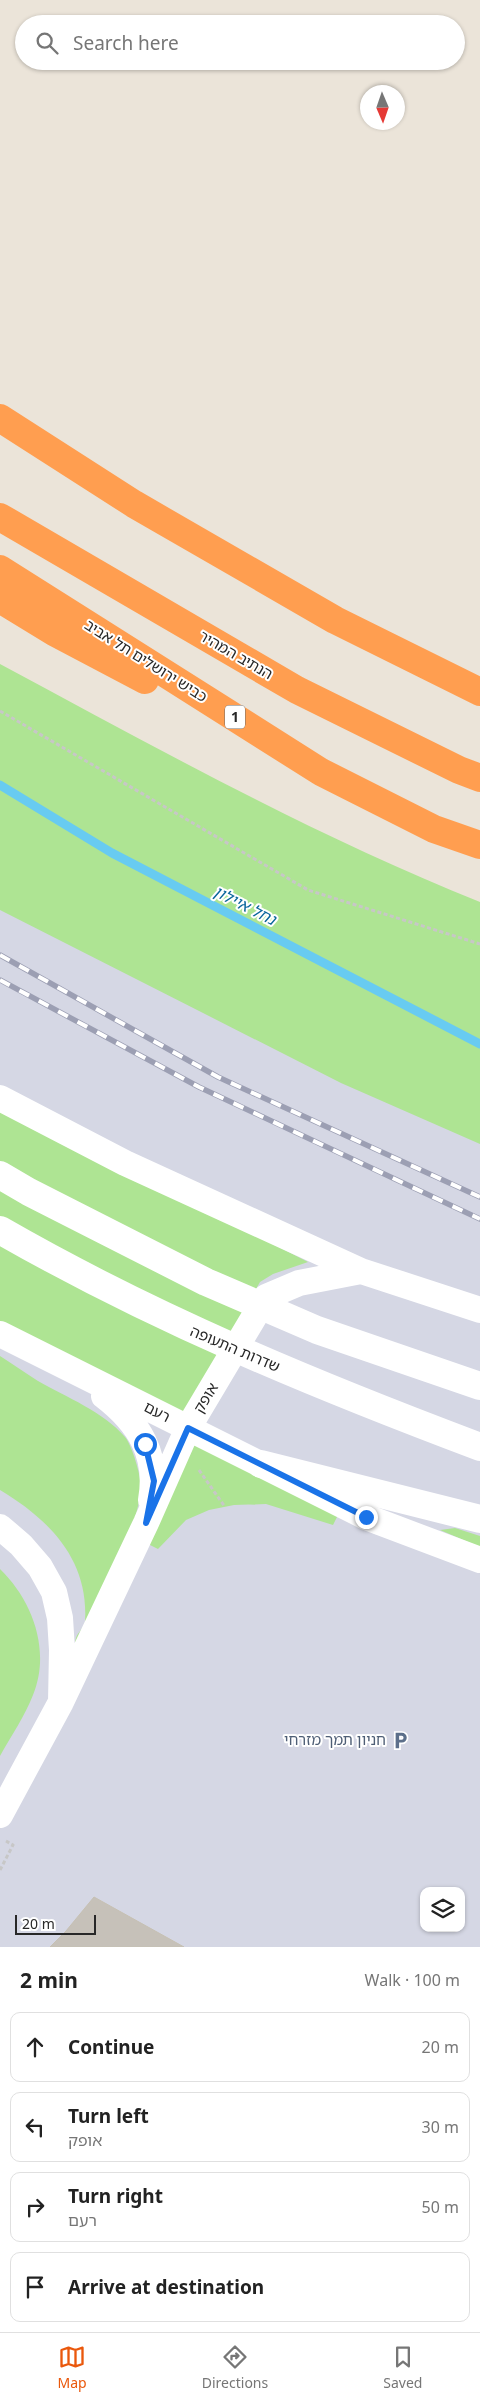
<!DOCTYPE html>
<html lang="en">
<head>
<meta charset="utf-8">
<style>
  body { margin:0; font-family:"Noto Sans","Noto Sans Hebrew",sans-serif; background:#f2f2f2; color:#222 }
  .controls { position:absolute; right:15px; bottom:15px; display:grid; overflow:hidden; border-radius:10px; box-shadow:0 1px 4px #0004 }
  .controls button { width:45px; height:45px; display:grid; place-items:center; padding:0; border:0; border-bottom:1px solid #e0e0e0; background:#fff; color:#222; font:25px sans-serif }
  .compass { position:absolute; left:360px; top:85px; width:45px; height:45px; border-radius:50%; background:#fff; box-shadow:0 1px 4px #0004; rotate:178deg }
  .scale { position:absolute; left:15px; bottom:12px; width:81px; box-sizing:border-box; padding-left:5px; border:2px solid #282828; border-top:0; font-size:14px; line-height:18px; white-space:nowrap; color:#282828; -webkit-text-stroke:4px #fff; paint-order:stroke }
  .stop { position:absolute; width:15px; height:15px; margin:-11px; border:4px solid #1a73e8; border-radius:50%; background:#fff }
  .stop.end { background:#1a73e8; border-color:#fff; box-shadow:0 1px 5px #0008 }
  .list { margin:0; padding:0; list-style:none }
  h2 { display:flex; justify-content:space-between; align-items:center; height:65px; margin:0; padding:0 20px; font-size:21px }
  h2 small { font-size:16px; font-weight:400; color:#767676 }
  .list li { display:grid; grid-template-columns:32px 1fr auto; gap:15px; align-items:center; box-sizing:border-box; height:70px; margin:0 10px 10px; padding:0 10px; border:1px solid #e0e0e0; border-radius:10px }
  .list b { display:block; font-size:19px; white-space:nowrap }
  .list p { margin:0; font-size:16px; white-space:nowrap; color:#767676 }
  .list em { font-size:16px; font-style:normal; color:#767676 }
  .icon { flex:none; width:28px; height:28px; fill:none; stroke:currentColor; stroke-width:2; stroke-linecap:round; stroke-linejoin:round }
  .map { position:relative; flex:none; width:480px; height:1947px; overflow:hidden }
  .search { position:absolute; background:#fff; box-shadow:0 1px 4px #0004; left:15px; right:15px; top:15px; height:55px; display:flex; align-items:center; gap:12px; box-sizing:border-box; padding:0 18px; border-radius:28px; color:#767676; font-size:19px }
  .sheet { height:385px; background:#fff }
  nav { display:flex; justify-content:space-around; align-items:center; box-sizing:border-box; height:70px; border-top:1px solid #e0e0e0; background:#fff; font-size:14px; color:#767676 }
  nav a { display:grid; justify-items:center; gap:2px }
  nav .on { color:#ea580c }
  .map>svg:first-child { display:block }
</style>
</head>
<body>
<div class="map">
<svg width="480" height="1947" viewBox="0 0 480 1947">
  <rect width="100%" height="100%" fill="#ebe4d9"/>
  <path fill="#d5d7e4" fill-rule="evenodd" d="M0,857L480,1083V1947H0ZM424,1891H461V1928H424Z"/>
  <path fill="#aee493" d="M0,664C157,748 314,836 480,902V1144L341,1083L0,910Z
    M0,1104L308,1262L273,1274L260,1282L184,1416L0,1323Z
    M0,1356C13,1364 25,1373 38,1381C66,1397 104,1412 125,1437C132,1445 141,1476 141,1487C138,1533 95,1613 75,1658C75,1652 74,1644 76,1638C78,1632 84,1628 85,1622C89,1560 50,1520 0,1490Z
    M194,1441L338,1515L333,1525L266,1504L234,1505L209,1510L186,1520L158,1549L148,1544Z
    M455,1528L480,1536V1547L440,1530Z
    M0,1569C33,1601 51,1651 33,1695C25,1716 11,1736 0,1756Z"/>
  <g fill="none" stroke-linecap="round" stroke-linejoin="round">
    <path stroke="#68cbf1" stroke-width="9" d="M0,785L112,853L480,1044"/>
  </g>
  <path fill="#c6c1b9" stroke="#c6c0b3" d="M94,1897L184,1947H50L66,1931Z"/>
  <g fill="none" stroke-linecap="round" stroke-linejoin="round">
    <path stroke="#c7c7c7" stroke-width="3" stroke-dasharray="4 2.5" stroke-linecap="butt" d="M0,711L308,890L480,944
      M199,1470L225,1507
      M0,1870L13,1845L6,1841"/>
    <path stroke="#fff" stroke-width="26" d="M0,1098L125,1163L361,1271L480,1310
      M0,1334L366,1517L480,1560
      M104,1396C139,1423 159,1455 151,1500
      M0,1527L21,1545L40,1567L54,1592L60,1618L62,1650L61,1702L0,1815
      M61,1702L146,1523L188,1428L266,1297L299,1283L361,1271"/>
    <path stroke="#fff" stroke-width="28" d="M0,1175L29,1192L206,1282L317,1330L480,1386
      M0,1230C153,1318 315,1385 480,1447
      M261,1464L480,1519"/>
    <path stroke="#ff9e50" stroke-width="28" d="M0,418L134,504L335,620L480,692
      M0,517L297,690L459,770L480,778
      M0,569L321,772L434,829L480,845
      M0,599L54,632L145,680"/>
    <defs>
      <path id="rail" d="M0,955L218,1077L480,1197
        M0,980L199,1087L480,1219"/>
    </defs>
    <use href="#rail" stroke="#9c9fb3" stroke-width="5.5"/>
    <use href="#rail" stroke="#fff" stroke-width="4" stroke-dasharray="11" stroke-linecap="butt"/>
  </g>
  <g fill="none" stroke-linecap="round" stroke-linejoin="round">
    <path stroke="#1a73e8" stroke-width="6" d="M145,1444L154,1481L146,1523L188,1428L366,1517"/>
  </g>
  <defs>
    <symbol id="parking-bare" viewBox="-9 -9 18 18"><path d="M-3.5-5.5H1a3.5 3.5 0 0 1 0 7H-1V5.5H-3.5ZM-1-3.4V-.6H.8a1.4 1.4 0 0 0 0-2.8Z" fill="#5c6f8a" stroke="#fff" stroke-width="2.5" paint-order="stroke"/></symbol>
  </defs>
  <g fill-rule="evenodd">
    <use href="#parking-bare" x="388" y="1728" width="25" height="25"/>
  </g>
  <g text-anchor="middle" stroke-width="4" stroke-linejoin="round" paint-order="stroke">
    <rect fill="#fff" stroke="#686868" stroke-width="1" x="225" y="705.5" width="20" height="23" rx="4"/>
    <g font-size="14" font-weight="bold" fill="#282828">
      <text x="235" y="722">1</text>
    </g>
    <g font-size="15" fill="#282828" stroke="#fff">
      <text transform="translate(236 655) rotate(30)" y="5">הנתיב המהיר</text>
      <text transform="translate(146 661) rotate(32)" y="5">כביש ירושלים תל אביב</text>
      <text transform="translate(235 1349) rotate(23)" y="5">שדרות התעופה</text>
      <text transform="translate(206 1398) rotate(-59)" y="5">אופק</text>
      <text transform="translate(157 1412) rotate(27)" y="5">רעם</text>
    </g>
    <g font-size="15" fill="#4e5e75" stroke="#fff" text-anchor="end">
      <text x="386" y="1745">חניון תמך מזרחי</text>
    </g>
    <g font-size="16" font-style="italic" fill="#0a669b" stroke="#fff">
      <text transform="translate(245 905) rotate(27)" y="6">נחל איילון</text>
    </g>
  </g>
</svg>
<div class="controls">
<button><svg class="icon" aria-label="layers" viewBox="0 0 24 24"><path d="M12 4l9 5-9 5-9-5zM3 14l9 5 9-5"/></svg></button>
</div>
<svg class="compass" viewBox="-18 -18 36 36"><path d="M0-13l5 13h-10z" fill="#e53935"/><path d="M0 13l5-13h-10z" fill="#767676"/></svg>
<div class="scale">20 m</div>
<div class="stop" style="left:145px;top:1444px"></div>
<div class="stop end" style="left:366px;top:1517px"></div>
<div class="search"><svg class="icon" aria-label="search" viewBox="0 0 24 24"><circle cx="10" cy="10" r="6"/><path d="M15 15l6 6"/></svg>Search here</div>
</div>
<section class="sheet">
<h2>2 min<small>Walk · 100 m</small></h2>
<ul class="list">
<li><svg class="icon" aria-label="ahead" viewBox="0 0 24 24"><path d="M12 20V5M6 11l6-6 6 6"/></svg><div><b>Continue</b></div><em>20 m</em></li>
<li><svg class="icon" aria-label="left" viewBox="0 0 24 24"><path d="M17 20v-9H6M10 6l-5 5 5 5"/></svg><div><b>Turn left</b><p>אופק</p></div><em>30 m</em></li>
<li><svg class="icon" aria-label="right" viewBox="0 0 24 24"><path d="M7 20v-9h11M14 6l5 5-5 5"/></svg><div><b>Turn right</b><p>רעם</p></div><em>50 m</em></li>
<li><svg class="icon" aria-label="arrive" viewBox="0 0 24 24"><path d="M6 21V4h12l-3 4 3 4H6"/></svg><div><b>Arrive at destination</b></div></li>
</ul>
</section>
<nav>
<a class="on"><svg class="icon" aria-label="map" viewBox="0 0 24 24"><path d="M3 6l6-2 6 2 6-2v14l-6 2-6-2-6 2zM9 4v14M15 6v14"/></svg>Map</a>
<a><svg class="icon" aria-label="directions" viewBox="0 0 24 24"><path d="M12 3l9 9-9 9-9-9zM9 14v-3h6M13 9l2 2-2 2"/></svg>Directions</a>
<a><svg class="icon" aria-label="saved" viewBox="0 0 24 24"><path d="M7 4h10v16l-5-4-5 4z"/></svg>Saved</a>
</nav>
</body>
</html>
